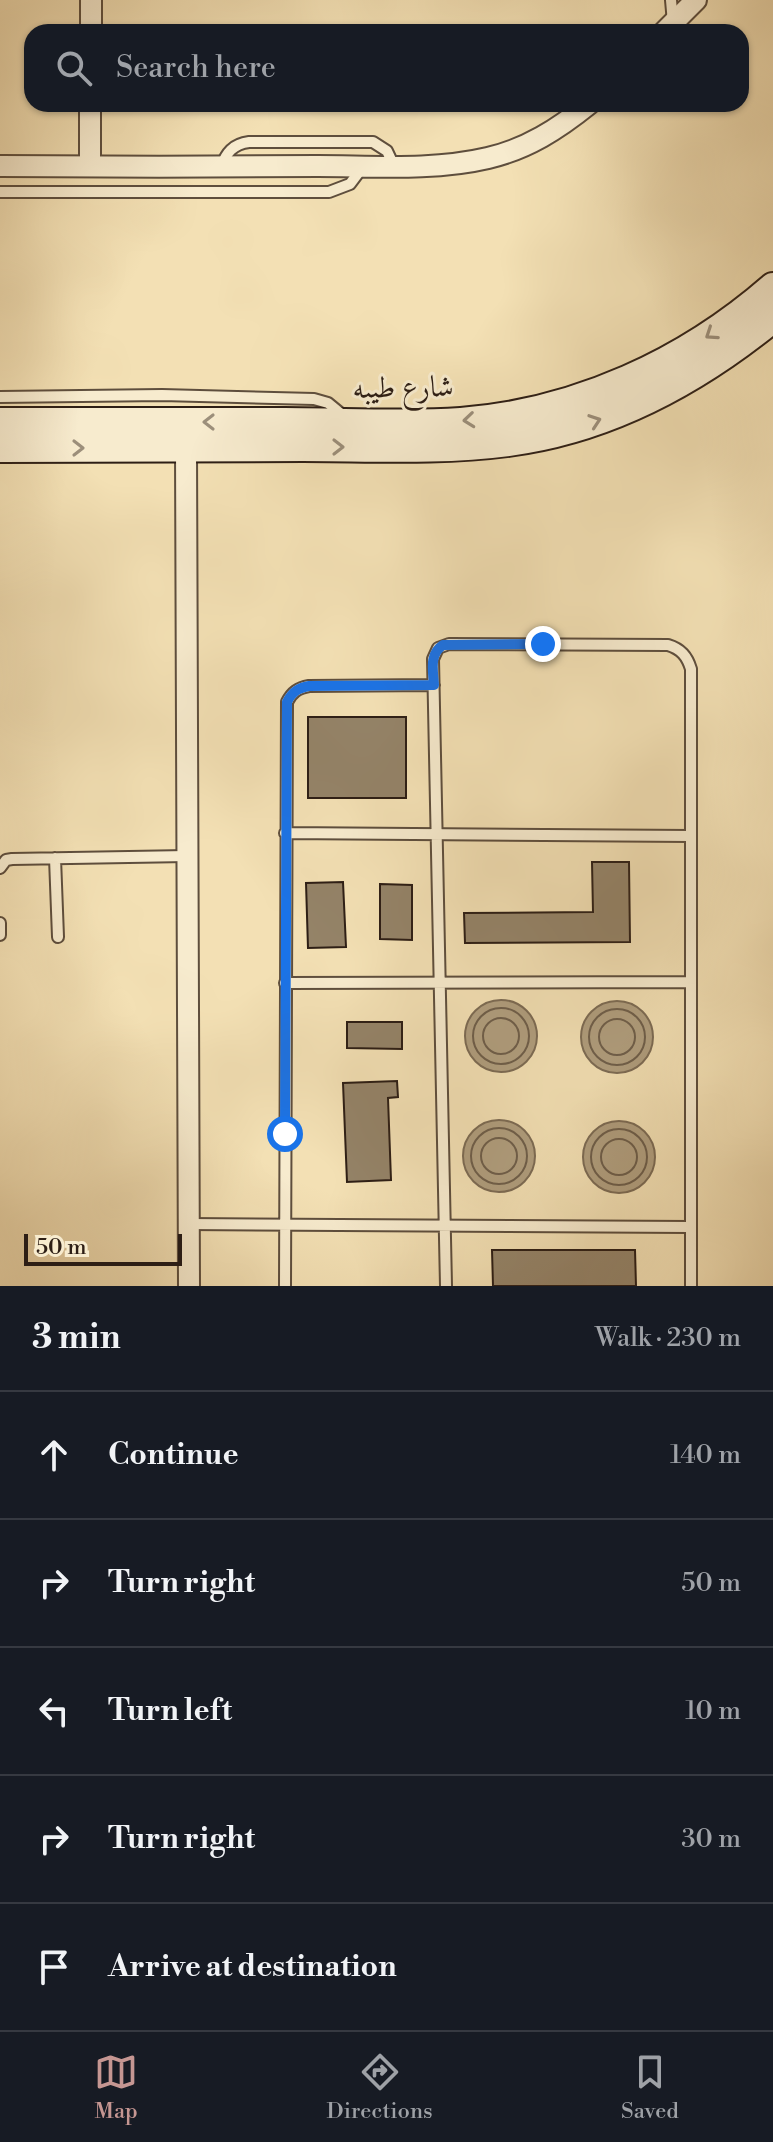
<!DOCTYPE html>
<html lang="en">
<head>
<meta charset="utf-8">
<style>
  body { margin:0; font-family:"Libre Bodoni",Amiri,serif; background:#20242c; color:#f1f3f6 }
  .scale { position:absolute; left:24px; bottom:20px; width:158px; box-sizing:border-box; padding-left:8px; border:4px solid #2d1e15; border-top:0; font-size:22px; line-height:28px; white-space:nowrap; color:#2d1e15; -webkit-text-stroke:6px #f7ebce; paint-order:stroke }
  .stop { position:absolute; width:24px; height:24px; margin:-18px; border:6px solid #1a73e8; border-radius:50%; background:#fff }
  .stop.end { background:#1a73e8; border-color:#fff; box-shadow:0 2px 8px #0008 }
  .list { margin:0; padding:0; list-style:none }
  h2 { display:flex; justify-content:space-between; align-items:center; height:104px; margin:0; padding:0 32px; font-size:34px }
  h2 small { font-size:26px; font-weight:400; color:#9ea1a6 }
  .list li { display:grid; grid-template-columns:52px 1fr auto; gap:24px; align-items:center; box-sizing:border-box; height:128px; padding:0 32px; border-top:2px solid #363941 }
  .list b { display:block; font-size:30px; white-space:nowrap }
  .list em { font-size:26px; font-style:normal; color:#9ea1a6 }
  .icon { flex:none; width:44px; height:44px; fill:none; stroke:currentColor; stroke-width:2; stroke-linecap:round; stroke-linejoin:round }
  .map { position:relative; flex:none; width:773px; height:1286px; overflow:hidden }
  .search { position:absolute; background:#171b24; box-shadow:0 2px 6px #0004; left:24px; right:24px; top:24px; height:88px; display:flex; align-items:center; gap:20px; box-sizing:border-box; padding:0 28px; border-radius:24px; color:#9ea1a6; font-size:30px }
  .sheet { height:744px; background:#171b24 }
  nav { display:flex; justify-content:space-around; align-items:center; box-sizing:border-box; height:112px; border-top:2px solid #363941; background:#171b24; font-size:22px; color:#9ea1a6 }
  nav a { display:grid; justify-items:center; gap:4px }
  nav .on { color:#c59692 }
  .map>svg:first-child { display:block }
</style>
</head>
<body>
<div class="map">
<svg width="773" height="1286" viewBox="0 0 773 1286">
  <rect width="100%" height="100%" fill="#f3e0b4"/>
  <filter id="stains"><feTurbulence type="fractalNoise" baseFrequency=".0025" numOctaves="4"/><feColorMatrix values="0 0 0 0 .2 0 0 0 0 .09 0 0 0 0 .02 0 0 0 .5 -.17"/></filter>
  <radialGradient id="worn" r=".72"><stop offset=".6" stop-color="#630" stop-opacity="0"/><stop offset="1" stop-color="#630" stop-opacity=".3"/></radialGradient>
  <path fill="#b09e7e" stroke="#7c6b54" stroke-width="2" d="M465 1036a36 36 0 1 1 72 0a36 36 0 1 1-72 0Z
    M581 1037a36 36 0 1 1 72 0a36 36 0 1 1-72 0Z
    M463 1156a36 36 0 1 1 72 0a36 36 0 1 1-72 0Z
    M583 1157a36 36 0 1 1 72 0a36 36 0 1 1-72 0Z"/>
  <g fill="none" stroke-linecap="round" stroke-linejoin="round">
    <path stroke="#6e5e4a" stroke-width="2" d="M473 1036a28 28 0 1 1 56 0a28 28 0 1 1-56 0Z
      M589 1037a28 28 0 1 1 56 0a28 28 0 1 1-56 0Z
      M483 1036a18 18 0 1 1 36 0a18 18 0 1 1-36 0Z
      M599 1037a18 18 0 1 1 36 0a18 18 0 1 1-36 0Z
      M471 1156a28 28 0 1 1 56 0a28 28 0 1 1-56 0Z
      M591 1157a28 28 0 1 1 56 0a28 28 0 1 1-56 0Z
      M481 1156a18 18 0 1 1 36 0a18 18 0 1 1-36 0Z
      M601 1157a18 18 0 1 1 36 0a18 18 0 1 1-36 0Z"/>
  </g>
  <path fill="#948368" stroke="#2d1e15" stroke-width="2" d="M308,717H406V798H308Z
    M592,862H629L630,942L465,943L464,913L593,912Z
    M343,882L346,947L308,948L306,883Z
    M380,884L412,885V940L380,939Z
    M347,1022H402V1049L347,1048Z
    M397,1081L398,1097L388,1098L391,1180L347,1182L343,1083Z
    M492,1250H635L636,1286H493Z"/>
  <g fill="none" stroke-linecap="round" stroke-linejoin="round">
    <defs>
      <path id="lane" d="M671,0L673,23
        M221,167C226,153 233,144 249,142H373L387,151L394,166
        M0,192H329L350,184L362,168
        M0,397L162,395L314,399L328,403L345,417
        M285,833L690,836
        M55,858L58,937
        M0,868L6,860L12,859L187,856
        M0,923V935
        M285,983L690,982
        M188,1224L690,1227
        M285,1286L287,702C292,692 298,688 309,686L434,685
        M446,1286L433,659L438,648L449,644L668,645C681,649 687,656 691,669V1286"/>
      <path id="street" d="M91,32V0
        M664,32L696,0
        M0,166C106,167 212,167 318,166C373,166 433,171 488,158C527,149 558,129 589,104
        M90,166V104
        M186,448L189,1286"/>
      <path id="secondary" d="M0,422C95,422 190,422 285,422C344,422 403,426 461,422C577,413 686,363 773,287
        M0,448C101,448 202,448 303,447C371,447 440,451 508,442C608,429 696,381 773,318"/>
    </defs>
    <use href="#lane" stroke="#5e4e3d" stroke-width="14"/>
    <use href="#street" stroke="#5e4e3d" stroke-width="24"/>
    <use href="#secondary" stroke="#2d1e15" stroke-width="32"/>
    <use href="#lane" stroke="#f7ebce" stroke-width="10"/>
    <use href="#street" stroke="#f7ebce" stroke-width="20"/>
    <use href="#secondary" stroke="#f7ebce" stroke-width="28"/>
  </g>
  <defs><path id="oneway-chevron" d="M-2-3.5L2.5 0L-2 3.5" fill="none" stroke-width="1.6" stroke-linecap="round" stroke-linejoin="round" transform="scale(2)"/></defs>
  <g stroke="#9c8f7b">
    <use href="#oneway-chevron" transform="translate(711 334) rotate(146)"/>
    <use href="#oneway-chevron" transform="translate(469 420) rotate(174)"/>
    <use href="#oneway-chevron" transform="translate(595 421) rotate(-19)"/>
    <use href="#oneway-chevron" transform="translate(209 422) rotate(-180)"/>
    <use href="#oneway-chevron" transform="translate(338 447)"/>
    <use href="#oneway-chevron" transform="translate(78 448)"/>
  </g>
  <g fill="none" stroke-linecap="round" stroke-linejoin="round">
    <path stroke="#1a73e8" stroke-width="10" d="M285,1134L287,702C292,692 298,688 309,686L434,685C433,670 429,654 443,645L543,644"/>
  </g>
  <g text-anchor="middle" stroke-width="6" stroke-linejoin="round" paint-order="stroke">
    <g font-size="30" fill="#2d1e15" stroke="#f7ebce">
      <text transform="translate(403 387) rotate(-1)" y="10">شارع طيبه</text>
    </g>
  </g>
  <rect width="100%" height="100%" filter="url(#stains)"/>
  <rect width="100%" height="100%" fill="url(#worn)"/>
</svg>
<div class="scale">50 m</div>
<div class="stop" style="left:285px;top:1134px"></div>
<div class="stop end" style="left:543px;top:644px"></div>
<div class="search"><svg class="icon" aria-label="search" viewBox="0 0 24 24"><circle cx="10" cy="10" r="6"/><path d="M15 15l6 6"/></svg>Search here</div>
</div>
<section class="sheet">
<h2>3 min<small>Walk · 230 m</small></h2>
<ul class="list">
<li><svg class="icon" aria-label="ahead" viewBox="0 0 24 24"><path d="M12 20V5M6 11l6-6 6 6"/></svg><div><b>Continue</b></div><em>140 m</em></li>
<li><svg class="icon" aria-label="right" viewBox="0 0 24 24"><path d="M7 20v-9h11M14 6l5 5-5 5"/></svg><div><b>Turn right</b></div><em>50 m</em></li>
<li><svg class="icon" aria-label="left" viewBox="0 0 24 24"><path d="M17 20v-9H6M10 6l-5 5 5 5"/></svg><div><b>Turn left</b></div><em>10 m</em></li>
<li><svg class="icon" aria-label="right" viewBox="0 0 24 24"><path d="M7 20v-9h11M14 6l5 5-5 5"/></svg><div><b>Turn right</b></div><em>30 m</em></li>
<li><svg class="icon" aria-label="arrive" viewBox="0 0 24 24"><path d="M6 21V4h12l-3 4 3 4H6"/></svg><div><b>Arrive at destination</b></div></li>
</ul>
</section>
<nav>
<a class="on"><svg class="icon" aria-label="map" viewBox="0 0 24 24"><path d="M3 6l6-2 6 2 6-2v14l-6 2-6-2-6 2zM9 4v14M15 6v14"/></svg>Map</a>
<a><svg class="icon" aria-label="directions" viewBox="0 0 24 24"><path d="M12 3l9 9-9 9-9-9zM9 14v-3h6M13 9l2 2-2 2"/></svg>Directions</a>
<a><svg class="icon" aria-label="saved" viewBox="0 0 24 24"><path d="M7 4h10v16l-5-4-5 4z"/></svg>Saved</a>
</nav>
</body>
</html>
